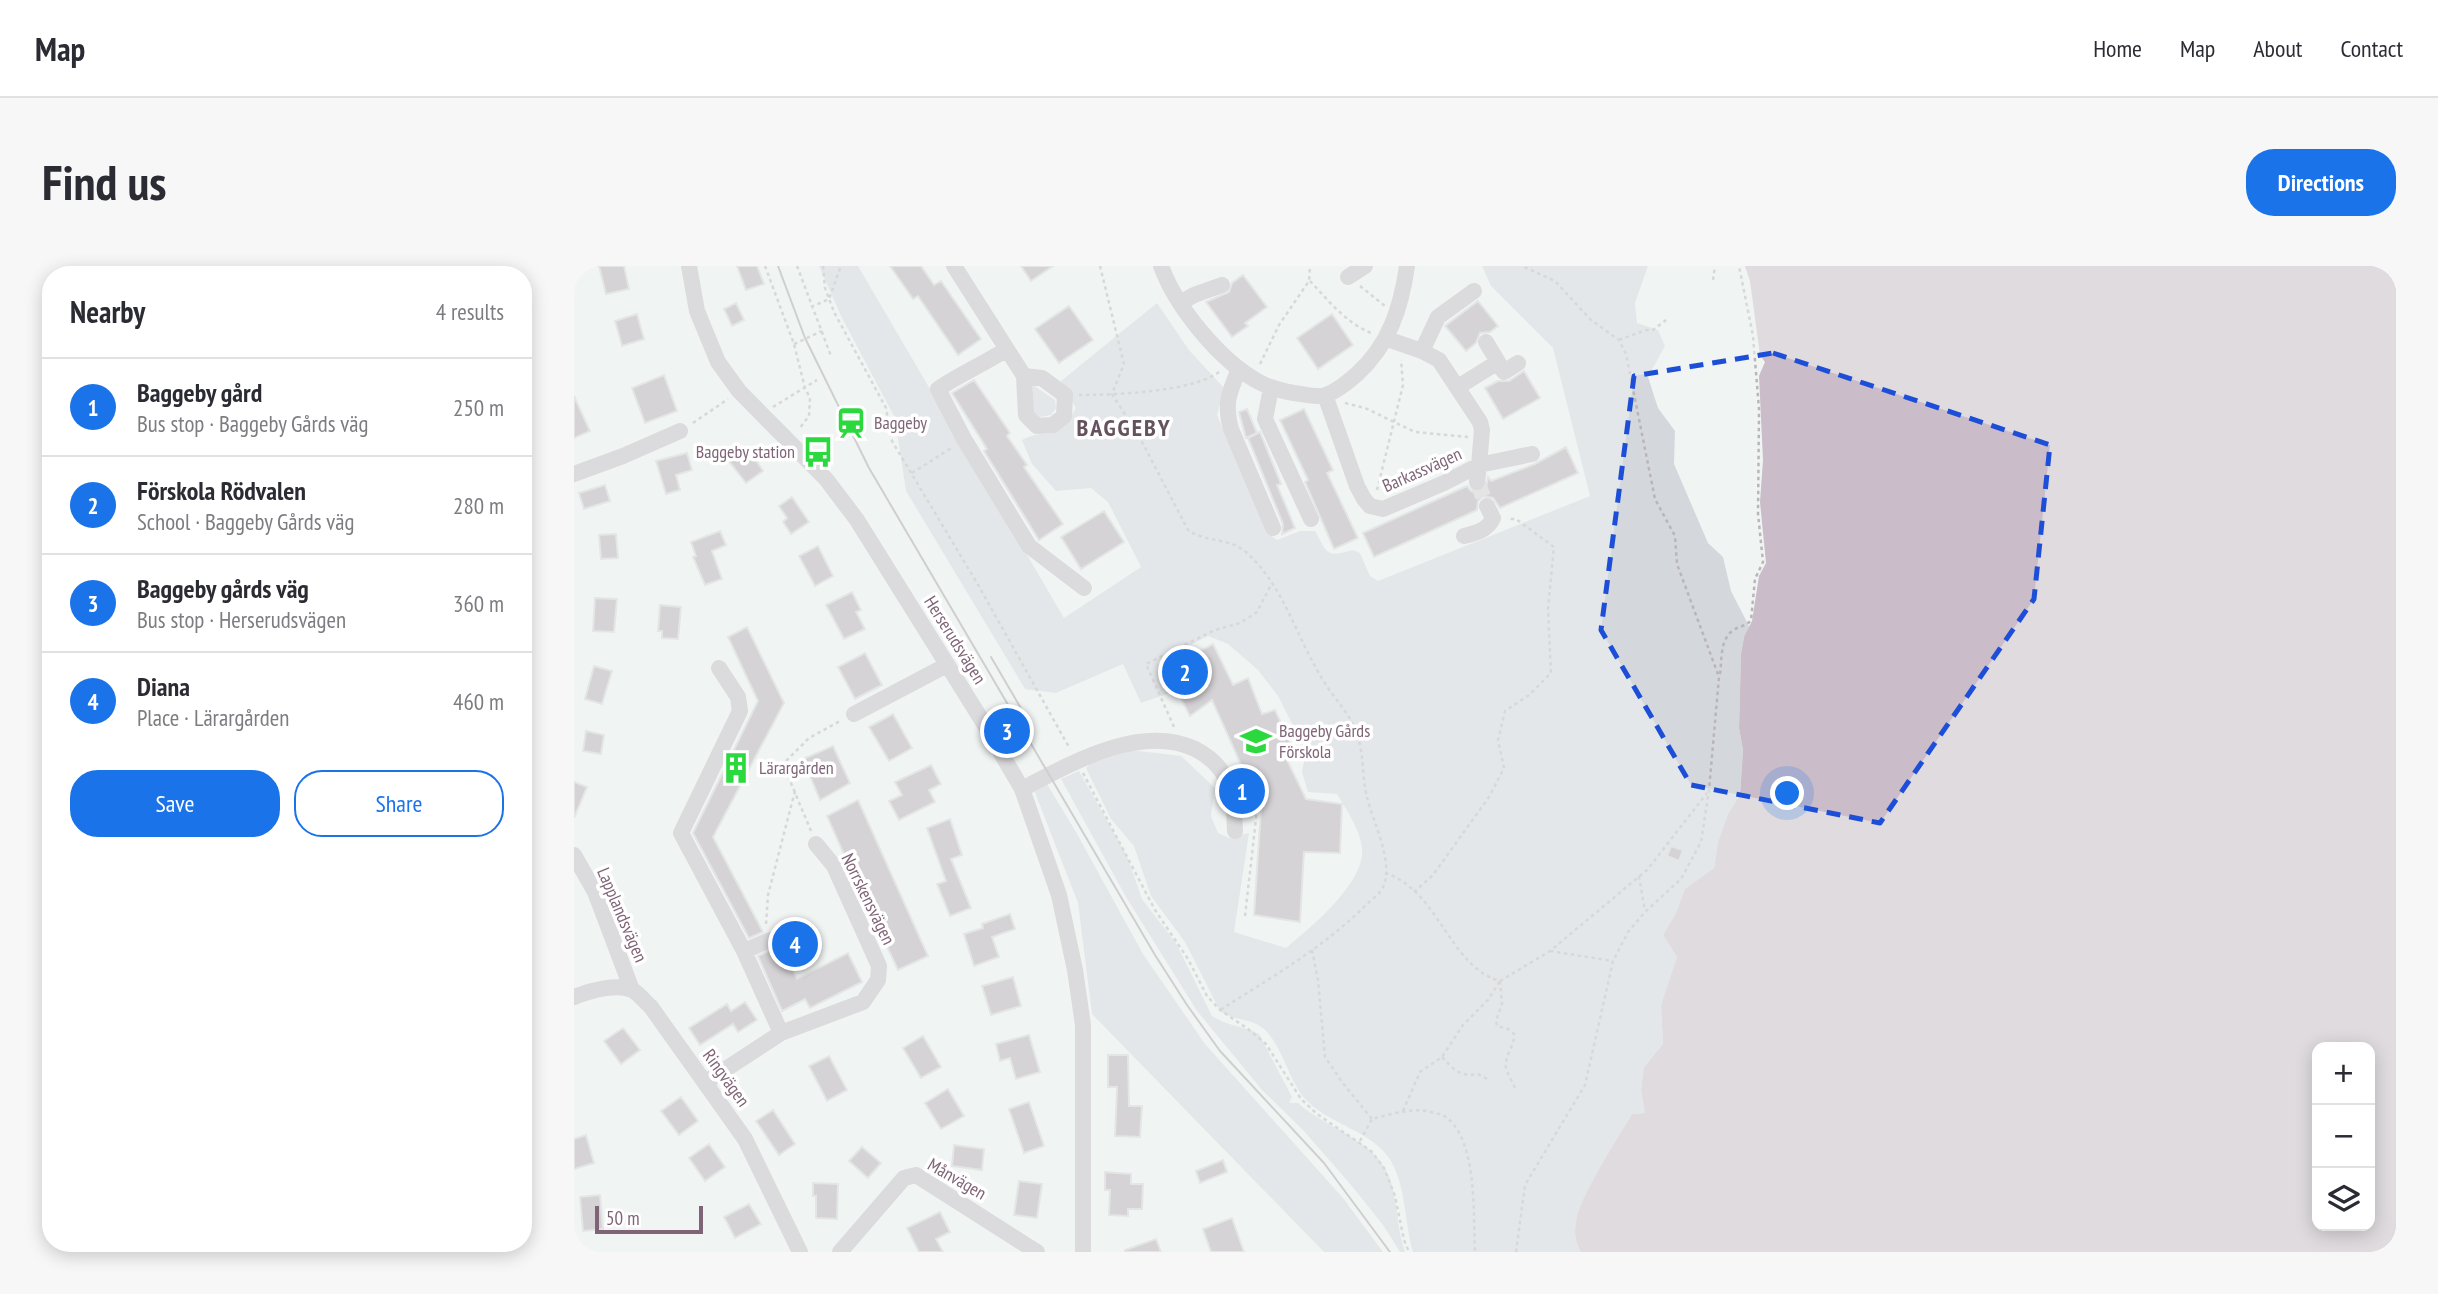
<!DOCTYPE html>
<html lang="en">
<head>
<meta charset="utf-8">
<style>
  body { margin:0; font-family:"PT Sans Narrow",sans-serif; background:#f7f7f7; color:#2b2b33 }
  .controls { position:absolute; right:21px; bottom:21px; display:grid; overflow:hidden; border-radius:14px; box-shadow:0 4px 18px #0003 }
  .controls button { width:63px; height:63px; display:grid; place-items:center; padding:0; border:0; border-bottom:2px solid #e1e1e2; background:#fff; color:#2b2b33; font:35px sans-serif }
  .scale { position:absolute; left:21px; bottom:18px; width:108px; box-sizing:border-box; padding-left:7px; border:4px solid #7f6477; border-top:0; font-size:19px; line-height:24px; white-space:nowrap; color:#7f6477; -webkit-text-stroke:5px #fff; paint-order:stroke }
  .you { position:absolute; left:1214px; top:528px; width:24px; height:24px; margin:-18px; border:5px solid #fff; border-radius:50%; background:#1a73e8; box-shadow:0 0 0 10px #1a73e833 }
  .badge { display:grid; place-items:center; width:46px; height:46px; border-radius:50%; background:#1a73e8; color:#fff; font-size:23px; font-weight:700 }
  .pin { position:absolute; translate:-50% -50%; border:4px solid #fff; box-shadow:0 2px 7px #0006 }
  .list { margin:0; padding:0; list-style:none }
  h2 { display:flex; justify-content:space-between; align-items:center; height:91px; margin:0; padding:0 28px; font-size:30px }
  h2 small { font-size:23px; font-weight:400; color:#7c7c81 }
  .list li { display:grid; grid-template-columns:46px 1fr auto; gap:21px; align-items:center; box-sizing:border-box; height:98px; padding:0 28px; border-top:2px solid #e1e1e2 }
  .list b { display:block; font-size:26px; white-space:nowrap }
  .list p { margin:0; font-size:23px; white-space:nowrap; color:#7c7c81 }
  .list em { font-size:23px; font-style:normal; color:#7c7c81 }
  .actions { display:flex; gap:14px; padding:21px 28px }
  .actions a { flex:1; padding:16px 0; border:2px solid #1a73e8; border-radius:28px; text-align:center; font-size:24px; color:#1a73e8 }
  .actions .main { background:#1a73e8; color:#fff }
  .icon { flex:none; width:38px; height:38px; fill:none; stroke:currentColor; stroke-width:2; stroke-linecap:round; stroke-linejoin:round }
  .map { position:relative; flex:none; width:1822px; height:986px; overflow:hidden; border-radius:28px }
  header { display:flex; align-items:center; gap:42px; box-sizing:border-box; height:98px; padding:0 35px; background:#fff; border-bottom:2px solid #e1e1e2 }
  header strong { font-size:33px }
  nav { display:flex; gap:38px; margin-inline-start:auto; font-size:24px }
  .intro { display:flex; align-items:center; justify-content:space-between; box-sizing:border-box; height:168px; padding:0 42px }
  h1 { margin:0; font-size:49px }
  .button { padding:18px 32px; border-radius:28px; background:#1a73e8; color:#fff; font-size:24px; font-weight:700 }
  main { display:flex; gap:42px; padding:0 42px }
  aside { flex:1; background:#fff; border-radius:28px; box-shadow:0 4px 18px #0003 }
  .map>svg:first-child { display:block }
</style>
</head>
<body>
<header>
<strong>Map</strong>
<nav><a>Home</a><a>Map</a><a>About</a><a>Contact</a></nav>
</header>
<div class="intro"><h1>Find us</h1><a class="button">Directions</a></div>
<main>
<aside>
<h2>Nearby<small>4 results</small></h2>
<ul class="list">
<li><span class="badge">1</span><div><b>Baggeby gård</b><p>Bus stop · Baggeby Gårds väg</p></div><em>250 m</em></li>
<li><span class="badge">2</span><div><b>Förskola Rödvalen</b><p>School · Baggeby Gårds väg</p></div><em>280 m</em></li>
<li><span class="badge">3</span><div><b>Baggeby gårds väg</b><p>Bus stop · Herserudsvägen</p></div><em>360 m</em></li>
<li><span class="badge">4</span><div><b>Diana</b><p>Place · Lärargården</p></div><em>460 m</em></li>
</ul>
<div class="actions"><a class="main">Save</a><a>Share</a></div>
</aside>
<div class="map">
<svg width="1822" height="986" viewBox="0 0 1822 986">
  <rect width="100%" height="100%" fill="#f0f4f3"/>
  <path fill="#d4d8dd" d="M245,0H284L490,352L567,301L534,236L517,222L482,225L458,198L448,174C478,159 479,181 502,142L487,115L583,37L615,84L650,122L643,149L693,267L703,274L726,265H741C754,288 752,292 779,284L786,287L796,310L804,315L1016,230L979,82L917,20L908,0H1074L1061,37L1063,57L1084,64L1091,80L1074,111L1084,142L1101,165L1100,198L1134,277L1149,291L1157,325L1176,362L1170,371L1167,388L1165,462L1169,484L1166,529L1154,548L1144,576L1140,602L1111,623L1102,647L1089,669L1103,691L1087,739L1089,778L1070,801L1067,824L1071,847L1058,848C1044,872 1005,931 1002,955C1000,967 1001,975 1007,986H839C830,956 833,920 815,892C796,865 759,859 735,837C714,817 711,783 690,763C678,752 659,755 646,745L611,676L577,630L560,580L537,553L512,502L516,498L557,484L607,490L641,522L637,550L644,567L655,572L675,567L660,666L712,682C736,662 791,617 788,583C786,563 773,545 763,528L734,526L728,506L732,485L704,430L684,404L654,378L634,370L584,396L596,427L567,437L549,398L482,427L451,423L332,225L321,152L267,50Z
    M459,119L481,134L482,142L477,149L466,151L459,145Z
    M505,505L553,590L568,633L602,677L638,750C653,760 670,760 685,768L718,831L715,837H724C754,864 805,874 817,916C824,939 823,964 831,986H826L809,959L777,919L729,864L688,824L623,745L552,631L487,513Z
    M473,518L502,566L569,688L631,778L769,932L809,986H750L518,748L504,637L460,524Z"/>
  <path fill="#cabcc8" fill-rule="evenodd" d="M1171,0H1822V986H1007C1001,975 1000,967 1002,955C1005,931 1044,872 1058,848L1071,847L1067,824L1070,801L1089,778L1087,739L1103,691L1089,669L1102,647L1111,623L1140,602L1144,576L1154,548L1166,529L1169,484L1165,462L1167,388L1170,371L1178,355L1185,310L1192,297L1186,236L1189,194L1185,110L1191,96L1186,89L1176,15ZM1743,781H1796V960H1743Z"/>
  <path fill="#b5aab3" stroke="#d2d5d4" stroke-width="2" d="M25,0H50L55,23L32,28Z
    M163,0H183L190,18L172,24Z
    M316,0H347L360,19L367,15L407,73L384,89L344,30L339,33Z
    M447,0H479L457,15Z
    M669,9L693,41L671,57L674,60L658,71L632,36L655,26L658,17Z
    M904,35L924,60L916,66L906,67L902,77L892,85L871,60Z
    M162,37L170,54L158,60L150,43Z
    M495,40L519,74L485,97L461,63Z
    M63,48L70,73L48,80L41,55Z
    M758,48L779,79L744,103L723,72Z
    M950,105L966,132L929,153L911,122L924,115H935Z
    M90,109L103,145L71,157L58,122Z
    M400,114L436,167L433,170L453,199L450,201L489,258L465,274L410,185L413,183L378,127Z
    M0,130L16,165L0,172Z
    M673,143L683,167L672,172L665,146Z
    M730,143L759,204L753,207L784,272L760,283L731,216L734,214L706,154Z
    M686,166L707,218L703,219L721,262L708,268L709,258L674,172Z
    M163,180L174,196L180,191L189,205L172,217L150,189Z
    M992,181L1004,207L926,242L919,232L909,230L904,235L903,244L800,291L789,267L893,220L897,225L906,226L912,222L914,211L917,215L961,198Z
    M113,187L118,204L102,209L106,224L92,228L82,195Z
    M31,219L36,235L10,243L5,227Z
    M218,231L235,256L217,268L209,256L213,252L205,240Z
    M530,245L550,276L507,303L487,271Z
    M146,265L152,279L138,285L148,313L131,319L119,291L122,290L117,276Z
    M42,268L44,292L27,293L25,269Z
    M244,280L259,310L241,320L225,290Z
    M278,326L287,344L282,346L291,363L270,373L252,339Z
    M21,332L43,333L40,366L19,365Z
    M86,339L107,341L104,373L88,372V365H84Z
    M173,361L210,437L139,571L189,666L175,672L119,567L184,435L154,371Z
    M639,378L659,419L674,412L688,448L701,444L723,491L713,494L732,533L768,538L766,587L730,586L726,656L680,649L687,543L638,434L616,450L592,403Z
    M291,387L308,419L281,433L264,401Z
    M20,400L38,405L28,438L11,433Z
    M319,448L338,482L315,495L295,461Z
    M12,465L30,469L27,488L9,485Z
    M259,480L276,517L246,534L229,493Z
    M357,499L367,518L355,524L361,536L325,554L315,535L328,529L321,516Z
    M0,516L13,521L0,552Z
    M284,534L354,690L324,704L311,676L309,677L253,550Z
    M376,553L388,589L377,593L397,642L376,650L363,618L372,615L353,562Z
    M1097,580L1109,584L1105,595L1093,590Z
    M436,648L441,663L418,671L425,691L400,700L390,668L409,662L408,658Z
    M203,681L214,703L218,702L223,713L274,687L288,716L236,742L231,733L208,745L184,690Z
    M439,711L447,740L417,749L408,720Z
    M171,736L183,754L164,766L159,758L126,779L115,762L153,738L157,745Z
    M49,762L66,784L47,798L30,775Z
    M455,769L466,806L442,813L436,792L426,795L422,778Z
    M349,770L367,801L347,812L329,782Z
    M534,789H554L555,840H568L566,871L541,870L543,821H534Z
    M255,790L273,824L253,835L235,800Z
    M374,823L390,850L367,863L351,837Z
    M107,831L124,855L105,869L87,845Z
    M455,836L470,880L450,887L435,843Z
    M199,844L221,878L205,889L182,855Z
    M12,869L20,897L0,903V873Z
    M135,878L151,901L131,915L115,892Z
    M380,879L410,883L408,904L378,900Z
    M288,881L307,897L294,912L275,895Z
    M649,894L653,906L626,917L622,905Z
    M531,906L557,908V918H569L568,943H554V950L535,949L536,924H531Z
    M445,915L468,918L463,952L440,949Z
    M239,917L264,918L263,953L242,952V930H239Z
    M26,929L29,963L9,965L6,931Z
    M175,938L187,958L161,972L150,951Z
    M366,946L376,966L362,973L369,986H345L333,962Z
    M658,952L670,986H637L629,963Z
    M582,973L587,986H551V984Z"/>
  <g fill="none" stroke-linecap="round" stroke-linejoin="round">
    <path stroke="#d4d0d4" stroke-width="16" stroke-dasharray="16 8" stroke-linecap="butt" d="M903,216L913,240"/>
    <path stroke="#bab5b9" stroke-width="2.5" stroke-dasharray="3.5 3.5" stroke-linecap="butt" d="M191,0L220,78L231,122L236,132L235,150L225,163
      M223,0L257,90
      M249,0L251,22L260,46L312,142L318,175L403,317L496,483
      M526,0L550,98L538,128L566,172L614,264C632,277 656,271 673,287C710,320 723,373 749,414C760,433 776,447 783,468C790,488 788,511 793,531C798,554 822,600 808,623C804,630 794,636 789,642C747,683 695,713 646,744
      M1139,14L1141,0
      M736,15C754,34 772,57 797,67
      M786,20L811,40
      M237,41L255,33L267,0
      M1045,74L1072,64H1079L1092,54
      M220,78L248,65
      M686,98L705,59L735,15L736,0
      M505,129C540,129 618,126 645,106
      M771,137L791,142L841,166L894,171
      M199,141L243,114
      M119,157L154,133
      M338,207L379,181
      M803,224L829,119L827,94
      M1146,408C1148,393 1146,375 1158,365C1164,360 1172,361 1177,354L1181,313L1189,296L1184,248L1185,143L1179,70L1165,0
      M600,461L572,398L641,364L666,357L683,346L698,317
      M509,507L581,644L614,693L633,730L646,744L674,763L692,778L727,833L743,848L797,885L810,902L821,930L830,974L835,986
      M237,565L209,498L235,472L268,454
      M811,607C865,624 875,701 926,715L976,685L1073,604L1133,527
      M1065,610L1071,645
      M840,626L859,609L915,531L930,502L924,474L931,445L955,429L977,407L974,343L980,281L942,253H933
      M671,650L683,544L673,521
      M192,658L194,629L221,525
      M738,684L744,714L751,791L768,816L798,853
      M976,685L1039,695
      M926,715L928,738L922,755L923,760L934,763L940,768C941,780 930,790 932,802C934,809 939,817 942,824
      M868,791C880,804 886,811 904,808L915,814
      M829,845L846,806L868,791L889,759L914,734L926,715
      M786,875L798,853C815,849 834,842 852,845C857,846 868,848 872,851C904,875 899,950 901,986
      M942,986L951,919L1011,819L1039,695L1054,666L1071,646L1107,613L1127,576L1135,524L1145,411L1103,298L1101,270L1081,233L1052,88L1045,74L1017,54L981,15L948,0"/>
    <path stroke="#c2bac0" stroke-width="16" d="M115,0L123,45L144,96L165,125L252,213L283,254L409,456L448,523L485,629L501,704L509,759V986
      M380,0L450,110L452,149L463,160L479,159L490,150L491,129L468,112L450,110
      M587,0C602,41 646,95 685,116C696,122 708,125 720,127C730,128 743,132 752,129C763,125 774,116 783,108C815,79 827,42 833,0
      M774,11L791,0
      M606,37L620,29L648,19
      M912,76L930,106L944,97
      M433,83C410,98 386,108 364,123L390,173L455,280L510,322
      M848,85L864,51L900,25
      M665,103C655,127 650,137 657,163L699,262
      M884,121L924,96
      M697,122L691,153L737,253
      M751,129L783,220L790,233L796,240L809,243L870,217L905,199L908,164L906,156L865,94L848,85L813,73
      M0,208L49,190L106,165
      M903,216L905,199L958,188
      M890,270C902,267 914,264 919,252L913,240
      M145,402L164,431L166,445L107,567L170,685L207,767
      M280,448L373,399
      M448,523C496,498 566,457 621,483C637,491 650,504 656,522C661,534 660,551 661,565
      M0,589L21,626L58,724
      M170,685L196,674
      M0,731C15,725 45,716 60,725C66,729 71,736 77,741L171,873L226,986
      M132,816L207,767L289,736L304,714L305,700L260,600L242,578
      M266,986L330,912L342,909L463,986"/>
    <path stroke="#aaa0a7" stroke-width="2" d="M204,0L231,72L295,202L581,689L613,739L646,785L750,897L816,986
      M417,391L452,451"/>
  </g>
  <path d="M0 0H1822V986H0ZM1199,87L1476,179L1460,333L1306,557L1117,519L1027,364L1060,110Z" fill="#f0f4f3" fill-opacity=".55" fill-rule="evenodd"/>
  <path fill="none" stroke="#1d4ed8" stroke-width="5" stroke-dasharray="14 9" stroke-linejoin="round" d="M1199,87L1476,179L1460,333L1306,557L1117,519L1027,364L1060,110Z"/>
  <defs>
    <symbol id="station-bare" viewBox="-9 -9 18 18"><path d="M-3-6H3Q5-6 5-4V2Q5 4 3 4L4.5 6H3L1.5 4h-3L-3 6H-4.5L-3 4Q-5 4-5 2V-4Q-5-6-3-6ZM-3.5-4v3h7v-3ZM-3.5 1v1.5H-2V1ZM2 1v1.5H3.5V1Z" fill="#2bd83d" stroke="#fff" stroke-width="2.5" paint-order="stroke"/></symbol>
    <symbol id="bus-bare" viewBox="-9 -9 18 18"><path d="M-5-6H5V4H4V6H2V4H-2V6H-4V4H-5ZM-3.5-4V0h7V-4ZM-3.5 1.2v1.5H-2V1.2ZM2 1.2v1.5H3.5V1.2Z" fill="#2bd83d" stroke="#fff" stroke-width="2.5" paint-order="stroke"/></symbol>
    <symbol id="school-bare" viewBox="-9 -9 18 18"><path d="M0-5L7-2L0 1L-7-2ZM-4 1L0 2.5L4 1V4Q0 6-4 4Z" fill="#2bd83d" stroke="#fff" stroke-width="2.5" paint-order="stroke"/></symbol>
    <symbol id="building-bare" viewBox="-9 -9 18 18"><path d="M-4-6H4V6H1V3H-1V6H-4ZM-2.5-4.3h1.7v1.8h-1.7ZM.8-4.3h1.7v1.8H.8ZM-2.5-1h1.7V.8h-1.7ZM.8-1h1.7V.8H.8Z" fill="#2bd83d" stroke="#fff" stroke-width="2.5" paint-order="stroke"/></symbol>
  </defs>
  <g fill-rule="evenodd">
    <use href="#station-bare" x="255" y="135" width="44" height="44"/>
    <use href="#bus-bare" x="222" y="164" width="44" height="44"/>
    <use href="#school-bare" x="660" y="453" width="44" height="44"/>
    <use href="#building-bare" x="140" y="480" width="44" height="44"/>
  </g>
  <g text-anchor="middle" stroke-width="7" stroke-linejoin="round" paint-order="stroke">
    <g font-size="18" fill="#7f6477" stroke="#fff" text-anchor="start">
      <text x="300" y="163">Baggeby</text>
      <text x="221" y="192" text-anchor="end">Baggeby station</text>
      <text x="705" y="471">Baggeby Gårds<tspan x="705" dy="21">Förskola</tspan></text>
      <text x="185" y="508">Lärargården</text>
    </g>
    <g font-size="18" fill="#7f6477" stroke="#fff">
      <text transform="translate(848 204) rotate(-24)" y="6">Barkassvägen</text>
      <text transform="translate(381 374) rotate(58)" y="6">Herserudsvägen</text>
      <text transform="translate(294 633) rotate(64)" y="6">Norrskensvägen</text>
      <text transform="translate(48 649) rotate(67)" y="6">Lapplandsvägen</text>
      <text transform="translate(152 812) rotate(54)" y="6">Ringvägen</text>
      <text transform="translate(383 913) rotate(30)" y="6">Månvägen</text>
    </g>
    <g font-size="24" font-weight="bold" letter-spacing="2" fill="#65525f" stroke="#fff">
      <text x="550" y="170">BAGGEBY</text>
    </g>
  </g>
</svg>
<div class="controls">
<button>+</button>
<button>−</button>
<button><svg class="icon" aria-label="layers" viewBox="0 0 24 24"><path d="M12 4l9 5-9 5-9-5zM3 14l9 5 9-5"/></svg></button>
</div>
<div class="scale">50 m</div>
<div class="you"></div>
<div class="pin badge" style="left:668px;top:525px">1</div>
<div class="pin badge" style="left:611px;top:406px">2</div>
<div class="pin badge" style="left:433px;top:465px">3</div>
<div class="pin badge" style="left:221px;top:678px">4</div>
</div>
</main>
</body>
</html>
